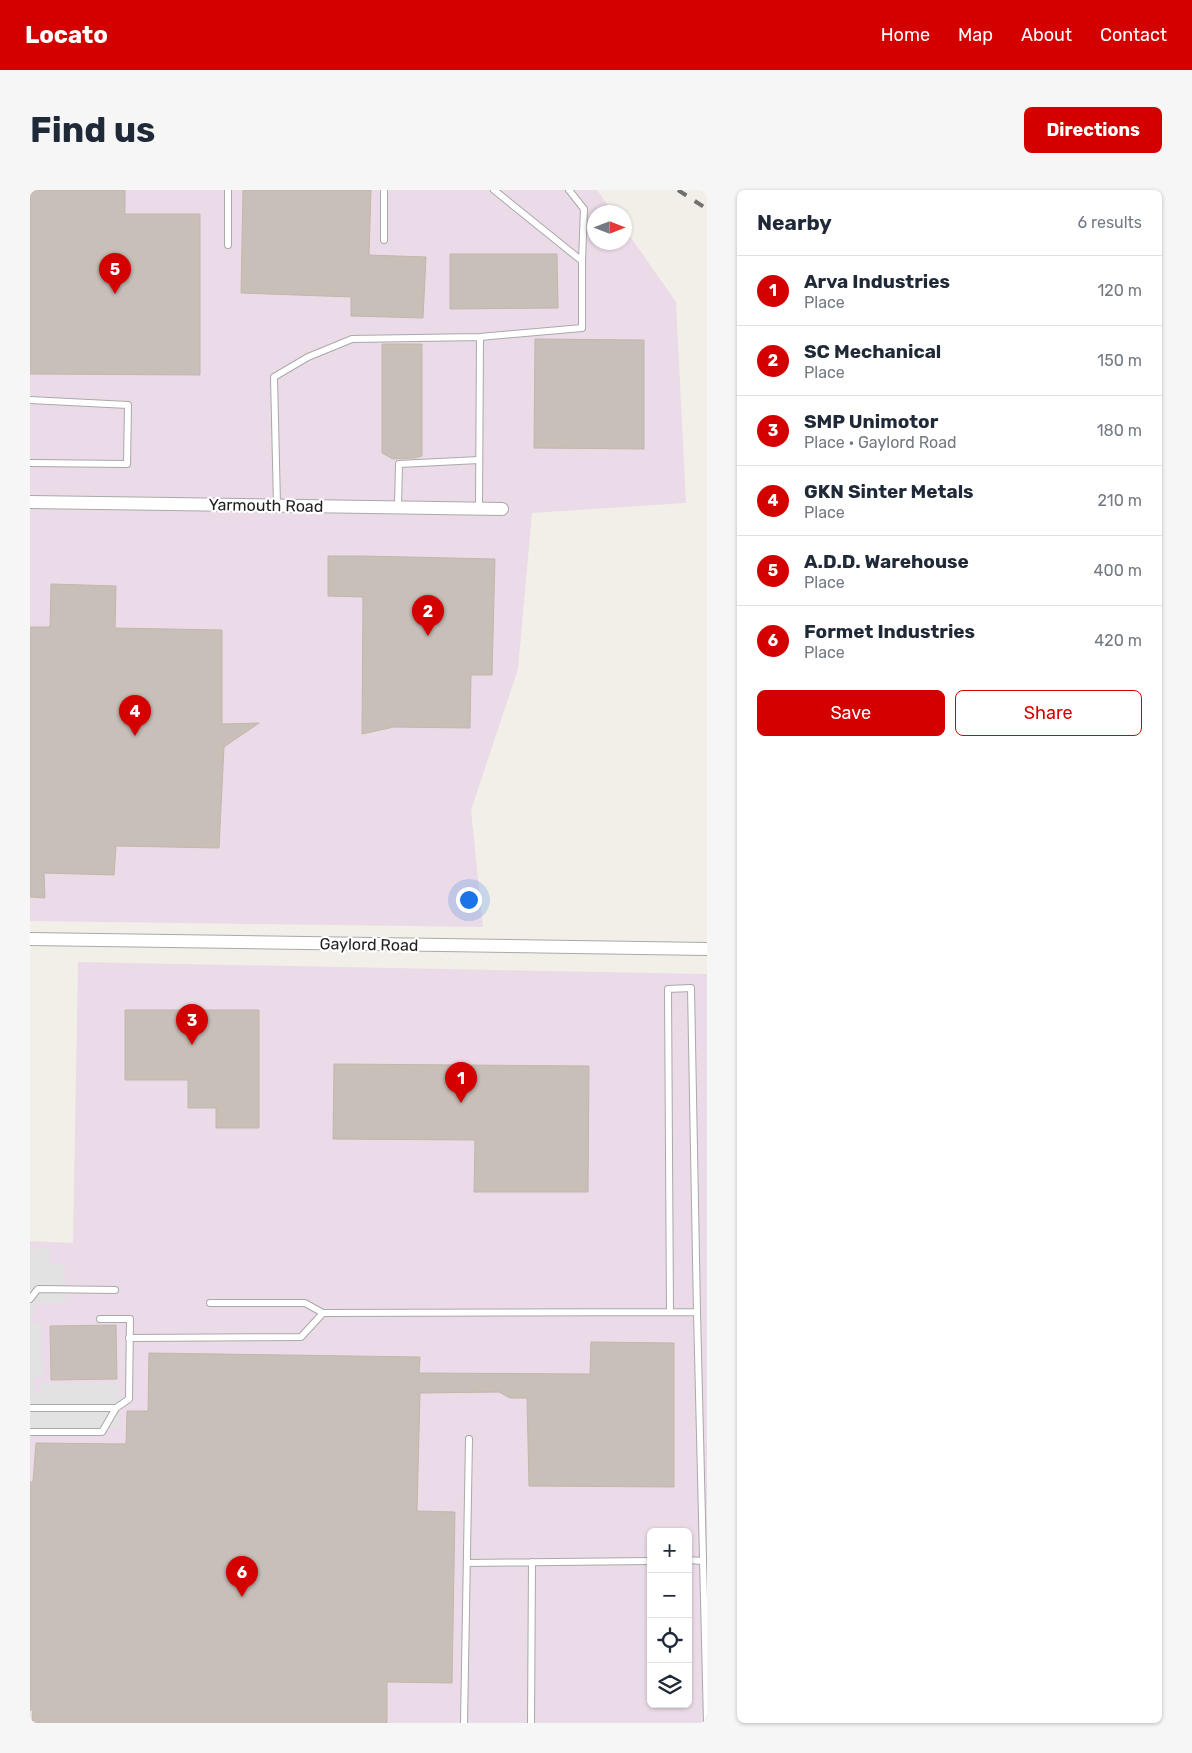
<!DOCTYPE html>
<html lang="en">
<head>
<meta charset="utf-8">
<style>
  body { margin:0; font-family:Rubik,sans-serif; background:#f6f6f7; color:#1f2937 }
  .controls { position:absolute; right:15px; bottom:15px; display:grid; overflow:hidden; border-radius:8px; box-shadow:0 1px 4px #0004 }
  .controls button { width:45px; height:45px; display:grid; place-items:center; padding:0; border:0; border-bottom:1px solid #e0e1e3; background:#fff; color:#1f2937; font:25px sans-serif }
  .compass { position:absolute; left:557px; top:15px; width:45px; height:45px; border-radius:50%; background:#fff; box-shadow:0 1px 4px #0004; rotate:90deg }
  .you { position:absolute; left:438px; top:709px; width:18px; height:18px; margin:-12px; border:4px solid #fff; border-radius:50%; background:#1a73e8; box-shadow:0 0 0 8px #1a73e833 }
  .badge { display:grid; place-items:center; width:32px; height:32px; border-radius:50%; background:#d40000; color:#fff; font-size:16px; font-weight:700 }
  .pin { position:absolute; translate:-50% -41px; filter:drop-shadow(0 1px 2px #0008) }
  .pin::after { content:''; position:absolute; top:26px; width:18px; height:15px; background:inherit; clip-path:polygon(0 0,100% 0,50% 100%) }
  .list { margin:0; padding:0; list-style:none }
  h2 { display:flex; justify-content:space-between; align-items:center; height:65px; margin:0; padding:0 20px; font-size:21px }
  h2 small { font-size:16px; font-weight:400; color:#747a83 }
  .list li { display:grid; grid-template-columns:32px 1fr auto; gap:15px; align-items:center; box-sizing:border-box; height:70px; padding:0 20px; border-top:1px solid #e0e1e3 }
  .list b { display:block; font-size:19px; white-space:nowrap }
  .list p { margin:0; font-size:16px; white-space:nowrap; color:#747a83 }
  .list em { font-size:16px; font-style:normal; color:#747a83 }
  .actions { display:flex; gap:10px; padding:15px 20px }
  .actions a { flex:1; padding:11px 0; border:1px solid #d40000; border-radius:8px; text-align:center; font-size:18px; color:#d40000 }
  .actions .main { background:#d40000; color:#fff }
  .icon { flex:none; width:28px; height:28px; fill:none; stroke:currentColor; stroke-width:2; stroke-linecap:round; stroke-linejoin:round }
  .map { position:relative; flex:none; width:677px; height:1533px; overflow:hidden; border-radius:8px }
  header { display:flex; align-items:center; gap:30px; box-sizing:border-box; height:70px; padding:0 25px; background:#d40000; color:#fff }
  header strong { font-size:24px }
  nav { display:flex; gap:28px; margin-inline-start:auto; font-size:18px }
  .intro { display:flex; align-items:center; justify-content:space-between; box-sizing:border-box; height:120px; padding:0 30px }
  h1 { margin:0; font-size:35px }
  .button { padding:12px 22px; border-radius:8px; background:#d40000; color:#fff; font-size:18px; font-weight:700 }
  main { display:flex; gap:30px; padding:0 30px }
  aside { flex:1; background:#fff; border-radius:8px; box-shadow:0 1px 4px #0004 }
  .map>svg:first-child { display:block }
</style>
</head>
<body>
<header>
<strong>Locato</strong>
<nav><a>Home</a><a>Map</a><a>About</a><a>Contact</a></nav>
</header>
<div class="intro"><h1>Find us</h1><a class="button">Directions</a></div>
<main>
<div class="map">
<svg width="677" height="1533" viewBox="0 0 677 1533">
  <rect width="100%" height="100%" fill="#f2efe9"/>
  <path fill="#ebdbe8" fill-rule="evenodd" d="M0,0H567L583,22H564V52H594L595,39L646,112L656,313L502,323L488,479L441,620L453,737L0,731Z
    M48,772L677,784V1533H0V1051L43,1053ZM621,1342H658V1514H621Z"/>
  <path fill="#e2e2e2" d="M19,1058L20,1075L34,1074L36,1112L4,1114L2,1133L11,1134L13,1187H3L5,1203L10,1204L11,1193H88L90,1237L0,1239V1059Z"/>
  <path fill="#c7bfb8" stroke="#c4b6ab" d="M0,0H95V24H170V185L0,184Z
    M213,0H341L339,65L396,67L393,128L321,126V107L211,103Z
    M420,64H527L528,118L420,119Z
    M505,149L614,150V259L504,258Z
    M352,154H392V266L385,268L363,269L352,263Z
    M298,366H332L465,369L462,485H441L440,538L364,537L332,544L333,407L298,406Z
    M21,394L86,396L85,438L192,440V534L229,533L194,557L189,658L86,656L84,685L14,683L15,708L0,707V437H20Z
    M95,820H229V938H186V918H158V890H95Z
    M304,874L559,876L558,1002H444L445,950L303,949Z
    M86,1135L87,1189L21,1190L20,1136Z
    M561,1152L644,1153V1297L499,1296L497,1208H480L469,1202L390,1203L387,1321L425,1322L422,1493L357,1492V1533H2L3,1520H0V1292H3L6,1253L96,1254L97,1221H118L119,1163L390,1167L389,1183L560,1184Z"/>
  <g fill="none" stroke-linecap="round" stroke-linejoin="round">
    <defs>
      <path id="service" d="M198,0V55
        M539,0L554,19L552,71
        M354,50V0
        M0,210L98,215L97,274L0,273
        M247,315L244,187L278,167L322,149L450,147
        M368,316L369,274L449,270
        M449,318L450,147L552,138V71L464,0
        M0,1109L8,1099L85,1100
        M180,1113H275L293,1123
        M640,1122L638,799L661,798L667,1122
        M99,1148L271,1147L293,1123L667,1122L677,1533
        M0,1218H86L99,1209L100,1129H70
        M0,1242H72L86,1218
        M658,1370L672,1371
        M437,1373L621,1371
        M434,1533L439,1249
        M501,1533L502,1372"/>
      <path id="minor" d="M0,312L472,319
        M0,749L677,759"/>
    </defs>
    <use href="#service" stroke="#a9a9a9" stroke-width="8"/>
    <use href="#minor" stroke="#a9a9a9" stroke-width="14"/>
    <use href="#service" stroke="#fff" stroke-width="6"/>
    <use href="#minor" stroke="#fff" stroke-width="12"/>
    <path stroke="#707070" stroke-width="4" stroke-dasharray="10 10" stroke-linecap="butt" d="M648,0L677,19"/>
  </g>
  <g text-anchor="middle" stroke-width="4.5" stroke-linejoin="round" paint-order="stroke">
    <g font-size="16" fill="#222" stroke="#fff">
      <text transform="translate(236 315) rotate(1)" y="6">Yarmouth Road</text>
      <text transform="translate(339 754) rotate(1)" y="6">Gaylord Road</text>
    </g>
  </g>
</svg>
<div class="controls">
<button>+</button>
<button>−</button>
<button><svg class="icon" aria-label="locate" viewBox="0 0 24 24"><circle cx="12" cy="12" r="6"/><path d="M12 2v4M12 18v4M2 12h4M18 12h4"/></svg></button>
<button><svg class="icon" aria-label="layers" viewBox="0 0 24 24"><path d="M12 4l9 5-9 5-9-5zM3 14l9 5 9-5"/></svg></button>
</div>
<svg class="compass" viewBox="-18 -18 36 36"><path d="M0-13l5 13h-10z" fill="#e53935"/><path d="M0 13l5-13h-10z" fill="#747a83"/></svg>
<div class="you"></div>
<div class="pin badge" style="left:431px;top:913px">1</div>
<div class="pin badge" style="left:398px;top:446px">2</div>
<div class="pin badge" style="left:162px;top:855px">3</div>
<div class="pin badge" style="left:105px;top:546px">4</div>
<div class="pin badge" style="left:85px;top:104px">5</div>
<div class="pin badge" style="left:212px;top:1407px">6</div>
</div>
<aside>
<h2>Nearby<small>6 results</small></h2>
<ul class="list">
<li><span class="badge">1</span><div><b>Arva Industries</b><p>Place</p></div><em>120 m</em></li>
<li><span class="badge">2</span><div><b>SC Mechanical</b><p>Place</p></div><em>150 m</em></li>
<li><span class="badge">3</span><div><b>SMP Unimotor</b><p>Place · Gaylord Road</p></div><em>180 m</em></li>
<li><span class="badge">4</span><div><b>GKN Sinter Metals</b><p>Place</p></div><em>210 m</em></li>
<li><span class="badge">5</span><div><b>A.D.D. Warehouse</b><p>Place</p></div><em>400 m</em></li>
<li><span class="badge">6</span><div><b>Formet Industries</b><p>Place</p></div><em>420 m</em></li>
</ul>
<div class="actions"><a class="main">Save</a><a>Share</a></div>
</aside>
</main>
</body>
</html>
